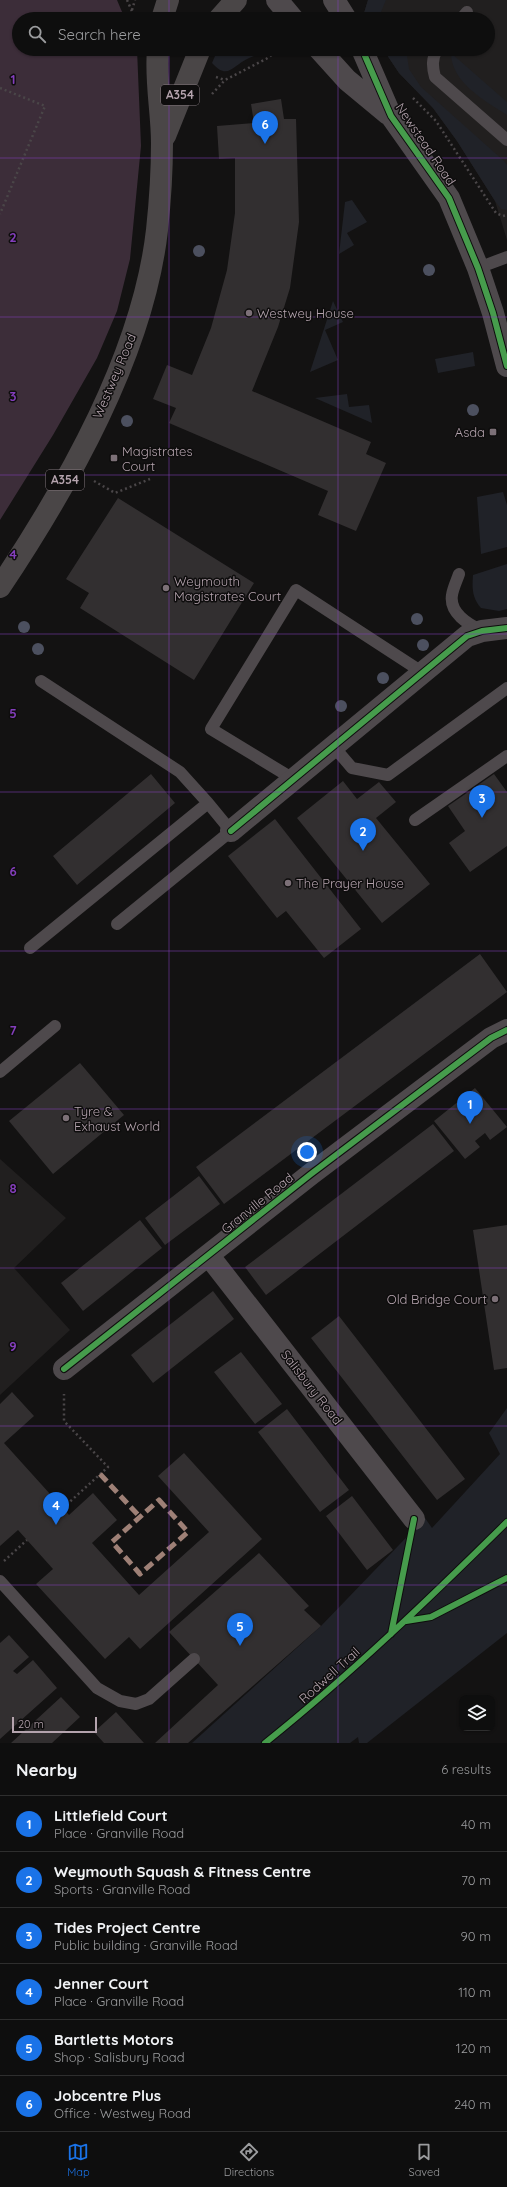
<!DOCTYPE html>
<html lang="en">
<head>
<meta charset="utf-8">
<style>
  body { margin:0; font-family:Quicksand,sans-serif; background:#1c1c1c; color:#f1f3f6 }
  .controls { position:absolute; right:12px; bottom:12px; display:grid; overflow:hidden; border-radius:8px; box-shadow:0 1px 3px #0004 }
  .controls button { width:36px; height:36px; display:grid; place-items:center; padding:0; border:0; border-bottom:1px solid #2e2e2e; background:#0e0e0e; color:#f1f3f6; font:20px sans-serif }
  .scale { position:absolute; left:12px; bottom:10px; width:85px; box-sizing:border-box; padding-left:4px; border:2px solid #b4a3ad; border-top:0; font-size:11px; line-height:14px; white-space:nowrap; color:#b4a3ad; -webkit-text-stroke:3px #0e0d0d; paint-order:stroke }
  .you { position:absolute; left:307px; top:1152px; width:14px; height:14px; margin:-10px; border:3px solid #fff; border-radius:50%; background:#1a73e8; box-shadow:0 0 0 6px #1a73e833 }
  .badge { display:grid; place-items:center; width:26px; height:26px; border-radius:50%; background:#1a73e8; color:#fff; font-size:13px; font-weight:700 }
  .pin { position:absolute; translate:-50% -33px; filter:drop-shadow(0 1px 2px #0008) }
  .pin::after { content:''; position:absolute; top:21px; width:14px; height:12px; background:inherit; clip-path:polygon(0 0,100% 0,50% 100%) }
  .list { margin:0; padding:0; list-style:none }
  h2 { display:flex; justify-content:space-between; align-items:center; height:52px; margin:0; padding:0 16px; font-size:17px }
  h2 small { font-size:13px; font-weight:400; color:#9b9c9e }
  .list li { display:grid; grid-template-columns:26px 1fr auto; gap:12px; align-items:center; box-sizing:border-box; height:56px; padding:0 16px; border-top:1px solid #2e2e2e }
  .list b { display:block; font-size:15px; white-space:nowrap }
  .list p { margin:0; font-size:13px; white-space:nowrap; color:#9b9c9e }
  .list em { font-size:13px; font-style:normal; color:#9b9c9e }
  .icon { flex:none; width:22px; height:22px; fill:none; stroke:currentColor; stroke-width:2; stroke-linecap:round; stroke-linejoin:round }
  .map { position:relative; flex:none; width:507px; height:1743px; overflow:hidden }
  .search { position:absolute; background:#0e0e0e; box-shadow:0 1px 3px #0004; left:12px; right:12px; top:12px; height:44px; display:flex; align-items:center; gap:10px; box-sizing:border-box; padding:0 14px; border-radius:22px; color:#9b9c9e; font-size:15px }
  .sheet { height:388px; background:#0e0e0e }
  nav { display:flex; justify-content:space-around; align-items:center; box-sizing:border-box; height:56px; border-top:1px solid #2e2e2e; background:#0e0e0e; font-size:11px; color:#9b9c9e }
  nav a { display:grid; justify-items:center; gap:2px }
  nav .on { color:#1a73e8 }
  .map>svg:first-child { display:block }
</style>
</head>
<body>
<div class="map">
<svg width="507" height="1743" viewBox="0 0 507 1743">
  <rect width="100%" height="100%" fill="#131212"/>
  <path fill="#211f1f" d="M368,0H507V240L495,201L457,141L433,108L399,73L383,49H488V19H366L364,13Z
    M0,1159L66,1218L14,1268L70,1330L0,1395Z"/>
  <path fill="#202228" d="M368,0H386L378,19H366L364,13Z
    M218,49H265C259,55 256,55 249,58C233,65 228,81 212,63Z
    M383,49H406L409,69L421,87L504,161L507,165V210L501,209L495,201L457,141L433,108L399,73Z
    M451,53L507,102V115C485,101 451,82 451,53Z
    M352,200L367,222L347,233L354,245L339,254L345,202Z
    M333,301L343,322L325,330L338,360L310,372Z
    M473,352L475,366L438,373L435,359Z
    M347,394L349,407L369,405L372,423L315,398Z
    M503,492L507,505V547L481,554L477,497Z
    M507,564V609L499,611L481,608C472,598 472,588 473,575Z
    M507,1408V1633L367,1743H359L358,1737L350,1743H192L321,1626L425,1518L432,1528L500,1454L489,1433Z"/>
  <path fill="#3c2d39" d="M0,0H117L125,19H19V49H137L141,146L130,259L117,311L97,358L53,435L0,520Z"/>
  <path fill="#322f30" d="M281,99L284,119H296L299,222L290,288L278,327L252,391L371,442L366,454L386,463L356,531L318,515L328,491L169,423L176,408L153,399L167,365L192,375L211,328L227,270L235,213V158L219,159L217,126L254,123L251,104Z
    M118,498L254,583L194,680L80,608L89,593L66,579Z
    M151,774L175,803L77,885L53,856Z
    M494,774L507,792V846L470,872L449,843L465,831L448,806Z
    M343,781L357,799L379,782L396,802L376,818L430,884L382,923L297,818Z
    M275,819L361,929L324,958L286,911L277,918L228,856Z
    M480,954L507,992L224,1204L196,1167Z
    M80,1063L124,1115L53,1174L9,1121Z
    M475,1088L507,1127L490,1140L485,1133L475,1141L480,1147L465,1159L434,1121Z
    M433,1124L454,1151L266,1295L245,1267Z
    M199,1176L220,1204L165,1245L145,1218Z
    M140,1220L162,1248L83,1311L61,1283Z
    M507,1225V1368L494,1370L473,1230Z
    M213,1291L234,1319L153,1383L131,1355Z
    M339,1316L465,1479L437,1500L311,1338Z
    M241,1352L282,1404L255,1424L214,1372Z
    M12,1392L34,1416L4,1443L69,1515L93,1493L117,1520L92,1543L139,1595L209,1532L158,1476L184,1453L262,1539L140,1649L129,1637L105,1659L36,1584L53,1569L18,1530L0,1546V1404Z
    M287,1409L349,1490L320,1512L258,1432Z
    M352,1496L393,1550L367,1570L326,1516Z
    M259,1553L309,1606L304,1610L321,1626L188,1743H155L218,1685L169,1632Z
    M9,1635L29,1657L13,1671L17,1674L33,1660L57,1688L0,1739V1643Z
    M61,1697L80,1717L52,1743H11Z
    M116,1712L144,1743H104L94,1732Z"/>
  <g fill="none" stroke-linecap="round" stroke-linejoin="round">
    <path stroke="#4a4648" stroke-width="2.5" stroke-dasharray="2 3" stroke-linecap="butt" d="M127,0L135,18
      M132,10L135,0
      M216,77L225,80
      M0,88L45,106L0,214
      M212,94L225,80L266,59L280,49
      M413,98L436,121L496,213L503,216L507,215
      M94,481L115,493L150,479
      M63,1508L108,1467L64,1421V1394
      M4,1561L27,1540"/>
    <path stroke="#4e494c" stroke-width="12" d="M461,19L467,12
      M437,49C432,59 432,66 435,77L507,140
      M478,268L507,257
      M459,574C457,580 453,588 452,595C449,613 468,624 482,631
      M41,681L180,772L208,803
      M334,747L352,768L388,775L507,688
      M295,780L211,729L296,590L422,672
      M415,820L507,756
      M30,948L208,803L231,831L117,924
      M0,1072L55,1026
      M0,1581L97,1688L120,1701L136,1704L149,1699L194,1659"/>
    <path stroke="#4e494c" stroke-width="22" d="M277,0L293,19
      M334,0L346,19
      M319,49L347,80L388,114
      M362,49L391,116L449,198L478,268L493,313L507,366
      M231,831L467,636L482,631L507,628
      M209,1256L414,1519
      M64,1369L311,1174L491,1038L507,1030"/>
    <path stroke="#4a4647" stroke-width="22" d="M162,19L168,0
      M219,19L236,0
      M165,136L200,49
      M0,587C68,485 143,354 157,230C160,202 162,171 162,143C162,112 155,80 158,49"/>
    <path stroke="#9e8076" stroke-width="5" stroke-dasharray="10 5" stroke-linecap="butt" d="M100,1474L140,1517
      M159,1500L188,1532L140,1574L112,1542Z"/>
    <defs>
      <path id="cycleway" d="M362,49L391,116L449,198L478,268L493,313L507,366
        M231,831L467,636L482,631L507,628
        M64,1369L311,1174L491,1038L507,1030
        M406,1621L431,1617L507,1578
        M391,1634L414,1519
        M265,1743C350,1675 429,1599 507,1522"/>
    </defs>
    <use href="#cycleway" stroke="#0e0d0d" stroke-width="8"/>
    <use href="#cycleway" stroke="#469c4c" stroke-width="6"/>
  </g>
  <g fill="#4c505f">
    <circle cx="199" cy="251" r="6"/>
    <circle cx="429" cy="270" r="6"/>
    <circle cx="473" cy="410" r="6"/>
    <circle cx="127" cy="421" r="6"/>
    <circle cx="417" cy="619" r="6"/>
    <circle cx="24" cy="627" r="6"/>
    <circle cx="423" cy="645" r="6"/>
    <circle cx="38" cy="649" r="6"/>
    <circle cx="383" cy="678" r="6"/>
    <circle cx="341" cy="706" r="6"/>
  </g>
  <path fill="none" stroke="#843ebc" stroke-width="1" stroke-opacity="0.55" d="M169,0V19M338,0V19M169,49V1743M338,49V1743M0,158H507M0,317H507M0,475H507M0,634H507M0,792H507M0,951H507M0,1109H507M0,1268H507M0,1426H507M0,1585H507"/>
  <g fill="#7c7077" stroke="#0e0d0d" stroke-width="1.5">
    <circle cx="249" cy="313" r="4"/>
    <rect x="489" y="428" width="8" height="8" rx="2"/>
    <rect x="110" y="454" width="8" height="8" rx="2"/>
    <circle cx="166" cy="588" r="4"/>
    <circle cx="288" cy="883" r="4"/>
    <circle cx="66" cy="1118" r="4"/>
    <circle cx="495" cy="1299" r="4"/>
  </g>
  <g text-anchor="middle" stroke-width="3" stroke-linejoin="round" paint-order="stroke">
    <g fill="#0e0d0d" stroke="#82767d" stroke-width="1">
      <rect x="161" y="85" width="38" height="20" rx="3"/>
      <rect x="46" y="470" width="38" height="20" rx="3"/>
    </g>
    <g font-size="12" font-weight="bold" fill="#b4a3ad">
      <text x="180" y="99">A354</text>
      <text x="65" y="484">A354</text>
    </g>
    <g font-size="13" fill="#b4a3ad" stroke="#0e0d0d">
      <text transform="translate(426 144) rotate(56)" y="5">Newstead Road</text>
      <text transform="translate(114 376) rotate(-67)" y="5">Westwey Road</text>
      <text transform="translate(257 1203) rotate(-39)" y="5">Granville Road</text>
      <text transform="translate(312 1387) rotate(52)" y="5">Salisbury Road</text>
      <text transform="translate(329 1675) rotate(-42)" y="5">Rodwell Trail</text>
    </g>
    <g font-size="13" fill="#b4a3ad" stroke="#0e0d0d" text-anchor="start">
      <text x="257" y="318">Westwey House</text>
      <text x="485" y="437" text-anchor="end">Asda</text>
      <text x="122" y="456">Magistrates<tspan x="122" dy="15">Court</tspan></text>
      <text x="174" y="586">Weymouth<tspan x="174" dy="15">Magistrates Court</tspan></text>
      <text x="296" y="888">The Prayer House</text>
      <text x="74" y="1116">Tyre &amp;<tspan x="74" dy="15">Exhaust World</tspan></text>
      <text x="487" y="1304" text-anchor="end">Old Bridge Court</text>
    </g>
  </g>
  <g font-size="13" text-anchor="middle" font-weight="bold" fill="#843ebc" stroke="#0e0d0d" stroke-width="3" stroke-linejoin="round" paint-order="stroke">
    <text x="13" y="84">1</text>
    <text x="13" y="242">2</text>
    <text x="13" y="401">3</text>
    <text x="13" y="559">4</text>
    <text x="13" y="718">5</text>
    <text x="13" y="876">6</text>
    <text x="13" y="1035">7</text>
    <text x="13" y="1193">8</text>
    <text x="13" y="1351">9</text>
  </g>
</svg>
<div class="controls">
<button><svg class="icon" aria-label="layers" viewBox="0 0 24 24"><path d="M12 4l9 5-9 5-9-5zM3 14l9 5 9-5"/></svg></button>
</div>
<div class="scale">20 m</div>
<div class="you"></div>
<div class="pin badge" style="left:470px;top:1124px">1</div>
<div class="pin badge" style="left:363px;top:851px">2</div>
<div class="pin badge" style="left:482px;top:818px">3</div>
<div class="pin badge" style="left:56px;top:1525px">4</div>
<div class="pin badge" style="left:240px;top:1646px">5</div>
<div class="pin badge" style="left:265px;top:144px">6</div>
<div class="search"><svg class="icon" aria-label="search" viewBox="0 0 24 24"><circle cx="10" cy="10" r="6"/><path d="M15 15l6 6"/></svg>Search here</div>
</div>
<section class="sheet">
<h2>Nearby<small>6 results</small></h2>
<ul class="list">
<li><span class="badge">1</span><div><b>Littlefield Court</b><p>Place · Granville Road</p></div><em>40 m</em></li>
<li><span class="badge">2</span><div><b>Weymouth Squash &amp; Fitness Centre</b><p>Sports · Granville Road</p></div><em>70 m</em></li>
<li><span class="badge">3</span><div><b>Tides Project Centre</b><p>Public building · Granville Road</p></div><em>90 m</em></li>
<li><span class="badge">4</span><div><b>Jenner Court</b><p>Place · Granville Road</p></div><em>110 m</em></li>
<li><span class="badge">5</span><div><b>Bartletts Motors</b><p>Shop · Salisbury Road</p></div><em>120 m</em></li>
<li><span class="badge">6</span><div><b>Jobcentre Plus</b><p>Office · Westwey Road</p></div><em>240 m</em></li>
</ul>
</section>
<nav>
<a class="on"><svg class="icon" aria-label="map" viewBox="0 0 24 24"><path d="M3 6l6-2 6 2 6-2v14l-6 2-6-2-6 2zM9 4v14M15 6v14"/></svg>Map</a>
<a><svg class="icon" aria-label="directions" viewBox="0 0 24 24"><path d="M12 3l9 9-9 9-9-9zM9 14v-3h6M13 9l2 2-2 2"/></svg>Directions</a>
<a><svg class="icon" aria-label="saved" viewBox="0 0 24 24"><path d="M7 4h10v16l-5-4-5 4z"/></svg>Saved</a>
</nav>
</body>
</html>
